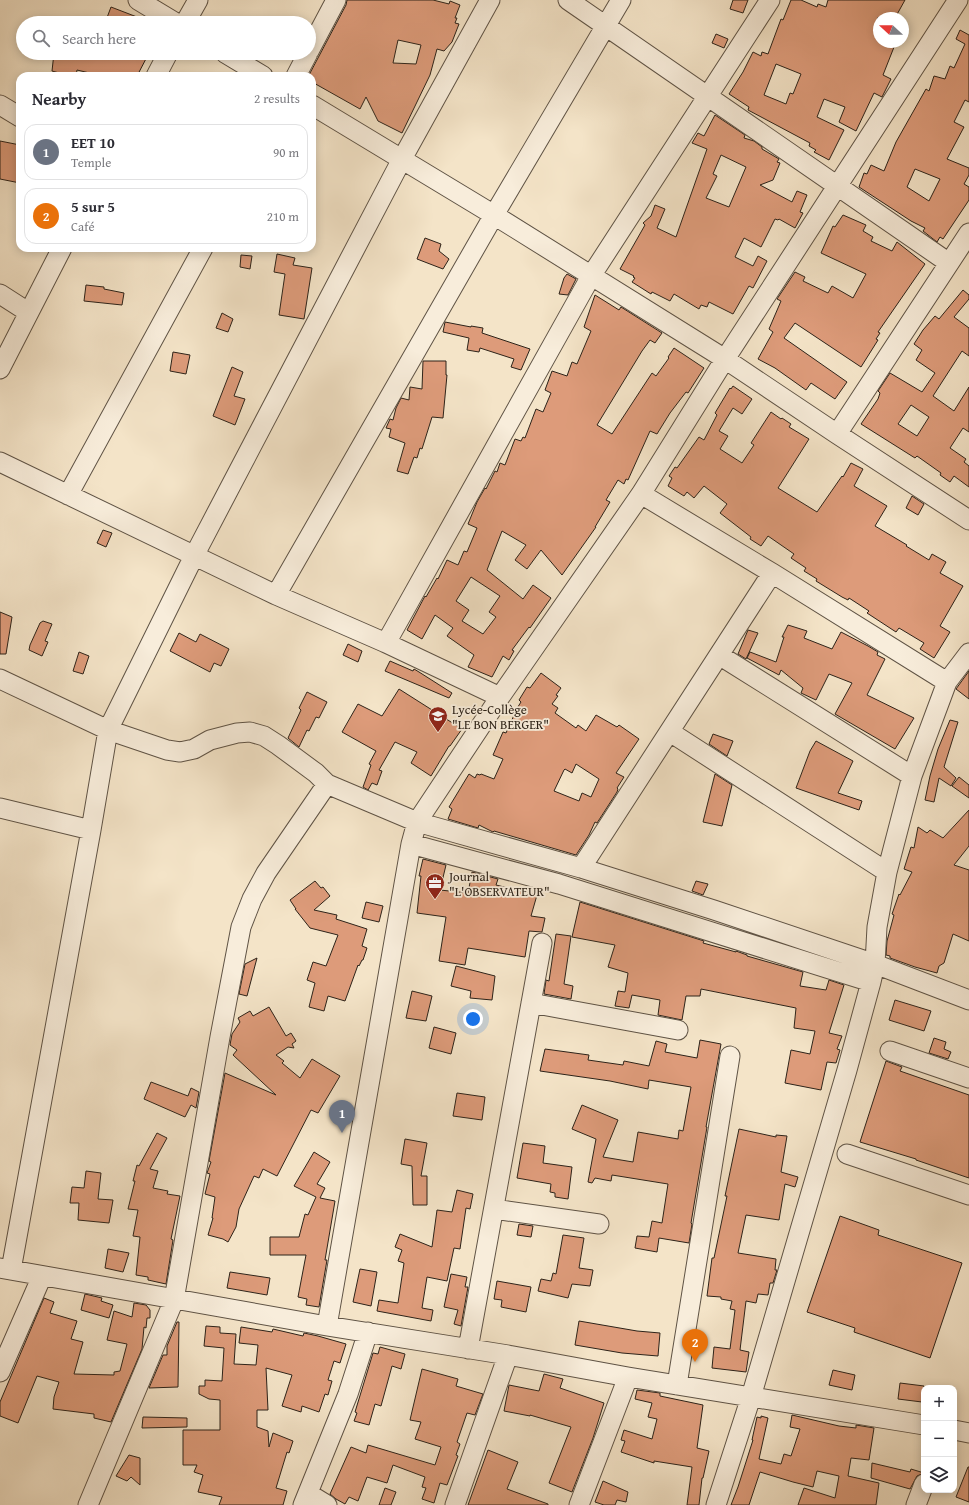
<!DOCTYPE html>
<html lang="en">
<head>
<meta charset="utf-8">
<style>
  body { margin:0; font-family:"Gentium Book Plus",serif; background:#f2f2f3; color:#2b2b33 }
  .controls { position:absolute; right:12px; bottom:12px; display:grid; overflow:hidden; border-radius:8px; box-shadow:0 2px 10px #0003 }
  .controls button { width:36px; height:36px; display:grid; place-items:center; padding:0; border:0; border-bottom:1px solid #e1e1e2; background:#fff; color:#2b2b33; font:20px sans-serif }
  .compass { position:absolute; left:873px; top:12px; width:36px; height:36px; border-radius:50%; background:#fff; box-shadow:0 2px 10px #0003; rotate:291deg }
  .you { position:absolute; left:473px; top:1019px; width:14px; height:14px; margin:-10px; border:3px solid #fff; border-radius:50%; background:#1a73e8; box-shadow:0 0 0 6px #1a73e833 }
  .badge { display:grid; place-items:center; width:26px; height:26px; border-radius:50%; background:#8f2418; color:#fff; font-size:13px; font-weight:700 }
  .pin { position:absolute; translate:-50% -33px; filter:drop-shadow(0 1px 2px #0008) }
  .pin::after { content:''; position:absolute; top:21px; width:14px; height:12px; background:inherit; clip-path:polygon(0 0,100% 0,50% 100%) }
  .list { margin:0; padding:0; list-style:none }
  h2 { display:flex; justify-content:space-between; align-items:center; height:52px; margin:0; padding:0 16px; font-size:17px }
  h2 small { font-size:13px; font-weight:400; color:#7c7c81 }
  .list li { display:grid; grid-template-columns:26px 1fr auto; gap:12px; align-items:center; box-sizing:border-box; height:56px; margin:0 8px 8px; padding:0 8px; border:1px solid #e1e1e2; border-radius:12px }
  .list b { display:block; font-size:15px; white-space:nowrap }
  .list p { margin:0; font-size:13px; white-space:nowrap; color:#7c7c81 }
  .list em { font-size:13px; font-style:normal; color:#7c7c81 }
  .icon { flex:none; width:22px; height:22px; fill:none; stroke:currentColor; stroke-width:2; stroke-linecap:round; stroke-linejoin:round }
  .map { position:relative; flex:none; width:969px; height:1505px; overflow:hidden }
  .search { position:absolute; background:#fff; box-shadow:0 2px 10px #0003; left:16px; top:16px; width:300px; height:44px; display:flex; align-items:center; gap:10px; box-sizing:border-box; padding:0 14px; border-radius:22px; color:#7c7c81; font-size:15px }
  .panel { position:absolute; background:#fff; box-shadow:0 2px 10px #0003; left:16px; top:72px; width:300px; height:180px; border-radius:12px }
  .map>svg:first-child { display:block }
</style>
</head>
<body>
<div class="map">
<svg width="969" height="1505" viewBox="0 0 969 1505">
  <rect width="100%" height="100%" fill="#f4e4c8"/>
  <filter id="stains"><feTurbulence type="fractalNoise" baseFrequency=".005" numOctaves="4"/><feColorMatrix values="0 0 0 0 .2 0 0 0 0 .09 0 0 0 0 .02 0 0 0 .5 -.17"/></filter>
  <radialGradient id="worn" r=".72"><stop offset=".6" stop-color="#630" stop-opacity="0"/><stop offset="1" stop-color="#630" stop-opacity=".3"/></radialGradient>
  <path fill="#dd9b7a" stroke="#2d2319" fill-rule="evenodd" d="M347,0H433L449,4L450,1L460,5L455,18H457L455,23L459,24L452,42L444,51L437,49L430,75L402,133L378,121L366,97L360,109L312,82V76L309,75L346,5ZM398,40L421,45L416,64L393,63Z
    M733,0H748L743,13L730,9Z
    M791,0H801L817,7L818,4L826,7L828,0H905L895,18H877L879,19V42H896L883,75L891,79L882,97L874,93L856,131L839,122L845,107L824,99L817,117L844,130L829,160L814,152L816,150L809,146L810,143L748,110L749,107L729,94L743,72L753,52L761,56L762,52L768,54L781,19L783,20ZM776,64L801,74L793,94L790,93L786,104L764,95Z
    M111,7L150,22V23H105Z
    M960,30L969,35V102L965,100L954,122L964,127L947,159L969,168V175L964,184L969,187V200L943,239L940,237L937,242L923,231L925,228L911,221L859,187L864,173L867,174L871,165L884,171L896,142L926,89L929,91L934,76L945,79L950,66L954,68L965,44L956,39ZM915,169L940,179L929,201L907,187Z
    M716,34L728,39L724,48L712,43Z
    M54,53H79L91,58V53H149L137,76H102L77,70L76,76H70L52,71Z
    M715,115L745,135L744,138L754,141L762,147V149L779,159L777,162L780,163L773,180L760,185L792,202L797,191L807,195L800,212L803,213L795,228L779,219L778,220L775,219L761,247L744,238L735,257L753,266L758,256L767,261L753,288L749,286L733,314L709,302L707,307L701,305L699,309L674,294L670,301L652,292L651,294L632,282L635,278L633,277L634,276L620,269L645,225L643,223L651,216L655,205L665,209L657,228L676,237L707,149L692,143L698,133L704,136ZM721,155L746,167L729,207L706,198L717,176L713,174Z
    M0,141L20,145V183L0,179Z
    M843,215L866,225L863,231L873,237L871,241L892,251L897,242L925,264L878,332L880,333L876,339L878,340L861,367L795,323L784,338L847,382L835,399L811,383L806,390L775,368L758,359L773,332L769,329L781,301L777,299L795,272L805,277L803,281L828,293L832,286L853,298L866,274L821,253L833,226L835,227Z
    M425,238L441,244L439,251L449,259L443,269L417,259Z
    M277,254L295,258L293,265L312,268L304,319L279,315L285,274L274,272Z
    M241,255L252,256L250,269L240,267Z
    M567,274L576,279L568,295L559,294L564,278Z
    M86,285L104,287V289L124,293L122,305L84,301Z
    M963,290L969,295V299L954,317L969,328V356L962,351L933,396L954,411L969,387V432L963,428L950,448L966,459L964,462L969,466V487L954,476L950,482L940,475L941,473L917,456L915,458L861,424L878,399L880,393L878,391L890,373L922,392L935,373L916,360L922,350L914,344L923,330L935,316L939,319ZM911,405L929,417L917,436L898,424Z
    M595,295L619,310L621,307L662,333L655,343L650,340L642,351L597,425L612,434L652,373L656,376L669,358L668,357L674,348L704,368L688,393L686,392L670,413L657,434L650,431L628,480L626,479L624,484L618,480L606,500L610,502L595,527H596L562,575L541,550L527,569L515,560L526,545L502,531L487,570L523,599L533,585L551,598L530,628L529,627L512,650L514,651L509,660L503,656L492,677L468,667L474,655L447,636L453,628L435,615L422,639L407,630L425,596L426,597L437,578L438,579L447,560L458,565L464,551L467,552L477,528L468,524L477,502L485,488L486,489L495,471L497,472L500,463L505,465L515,439L521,441L523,437L525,438L536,409L543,412L551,393L545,390L552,371L567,376L572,362L577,364L591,331L584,327ZM471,577L500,596L489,612L496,617L483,634L462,621L469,610L456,601Z
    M222,313L233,319L228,332L216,328Z
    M445,322L471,327V326L483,328L482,333L530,349L521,370L511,367L514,359L480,348L479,352L467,350L469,338L443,332Z
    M173,352L190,355L186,374L170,371Z
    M423,361H446V375H447L443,418L432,417L422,449L420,448L417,458L414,457L408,474L397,471L405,443L389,437L391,429L386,428L390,419L393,420L396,408L401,398L409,400L410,387L422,389Z
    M232,367L243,372L234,396L245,399L235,425L213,416Z
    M733,386L752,399L742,414L733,408L719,431L728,436L720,449L742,463L754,445L751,443L771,412L781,419L782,418L791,424L789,427L809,439L778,488L817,512L842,476L843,477L851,463L863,469L854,486L887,506L875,526L907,545L906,546L929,560L932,554L946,562L940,573L963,586L940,626L950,632L934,658L920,649L924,643L899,628L896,632L867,613L869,611L849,598L848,600L842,597L816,581L817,579L804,571L806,568L791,558L794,554L768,536L761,546L750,539L751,537L720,513L727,504L704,486L694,498L687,492L684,496L668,486L672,478L669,476L675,467L677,468L699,437L704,440L717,415L715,413L730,388L731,389Z
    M912,496L924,504L918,515L906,508Z
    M103,530L112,533L106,547L97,543Z
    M0,612L12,617L6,654H0Z
    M43,621L52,624L45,641L48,642L42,656L29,650L30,645L40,623Z
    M788,625L807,631L804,638L832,649L841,632L868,646L878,652L877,655L885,659L867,695L914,718L895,749L835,714L852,683L829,674L816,700L801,693L803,688L781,670L779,675L747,658L750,652L776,662L784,637H782Z
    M748,630L758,633L746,659L738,654Z
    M179,633L196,642L200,634L229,649L221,666L214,663L210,672L170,651Z
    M348,644L362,651L358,662L343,655Z
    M79,652L89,656L83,674L73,671Z
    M390,661L413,671L414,669L419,672L452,693L449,698L385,671Z
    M969,671V699L956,689Z
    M541,673L561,688L556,695L558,696L552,704L558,708L555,713L576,728L578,725L586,731L596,715L617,727L619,725L639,739L616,773L624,777L617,788L618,789L617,792L597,823L595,822L589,835L576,855L494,831L493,832L479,825L478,828L448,819L452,809L449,807L469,774L475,778L477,774L480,775L481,774L494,779L503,759L493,755L503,732L506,733L515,713H514L521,702L519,700L527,687L530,688ZM576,764L599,779L591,797L582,793L579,801L554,791L564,770L565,769L572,773Z
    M399,689L462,729L450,746H449L431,776L411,763L417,752L395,742L379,770L382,771L377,785L372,783L368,790L363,787L371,765L369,764L376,751L342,732L358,704L382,716Z
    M307,692L327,702L319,718L316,717L309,731L307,730L299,747L288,738L301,710L299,708Z
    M950,720L958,722L944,767L956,778L951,786L939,778L934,802L925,800L930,776L938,749Z
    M713,734L733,741L727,756L709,744Z
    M816,741L853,761L838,793L862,801L859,810L796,788L810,751Z
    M715,774L732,785L722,826L703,822Z
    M959,777L969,785V798L952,786Z
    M969,810V846L954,865L969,870V941L953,934L944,963L939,966L937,973L915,967L890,958V956L886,955L887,941L894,915L892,914L899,894L900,895L912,872L904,869L911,847L914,848L918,827L927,833L930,830L943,838Z
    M423,859L446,865L440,890L468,893L472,872L498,879L496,885L537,895L531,916L545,918L542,932L529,931L525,957L468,948L465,965L439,961L446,917L417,913L421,876H419Z
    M315,881L321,888L323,887L330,896L314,910L337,915L336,919L367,929L362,946L367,948L363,960H362L359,966L358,965L345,1001L328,996L324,1011L309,1007L315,983L307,980L313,962L326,966L338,935L310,928L295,909H296L290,900Z
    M696,881L708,884L703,895L692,891Z
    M366,902L383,906L379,922L362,918Z
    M580,902L704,941L703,943L736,952V951L747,955V956L803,972L800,986L826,990L829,980L844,985L829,1033L842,1036L837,1049L840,1050L836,1063L827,1062L821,1090L785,1083L791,1050L810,1054L815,1031L794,1028L796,1008L701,989L700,996H686L682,1020L658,1015L660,1000L632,995L629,1008L615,1006L618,991L625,992L628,973L608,967L615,945L572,937Z
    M556,934L571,936L564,984L573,986L571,999L544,994L546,980L549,981Z
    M257,958L247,996L239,994L245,964Z
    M456,966L495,976L492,1000L470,998L471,991L451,986Z
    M412,991L432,996L426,1021L406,1018Z
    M895,1000L931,1011L924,1031L889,1020Z
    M269,1007L286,1036L291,1033L296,1041L292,1044L294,1048L288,1047L276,1055L284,1061L282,1063L300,1078L312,1059L340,1076L318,1113L311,1110L277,1176L263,1169L259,1178L254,1176L239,1209L236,1227L228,1242L223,1239L208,1235L213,1218H212L215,1197L205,1194L210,1174L207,1173L211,1162L209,1161L225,1073L276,1095L233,1055L237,1050L230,1045L232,1034L240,1022L238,1018L250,1011L253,1016Z
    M434,1027L456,1033L451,1054L429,1048Z
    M934,1038L946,1042L944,1049L951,1052L948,1059L929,1053Z
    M700,1040L721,1044L706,1127H707L691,1223L692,1224L689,1243L659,1238L657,1252L635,1248L637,1236L649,1237L652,1221L662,1223L668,1184L612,1175L611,1181L595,1178L592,1183L588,1182L596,1139L572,1129L582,1105L618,1120L603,1157L633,1162L638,1132L678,1139L679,1130L683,1131L691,1087L649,1080L648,1089L610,1081L540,1071L545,1049L589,1055L588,1060L623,1065L624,1061L649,1066L656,1041L667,1044L665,1052L697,1058Z
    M886,1061L902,1067L900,1071L969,1095V1178L916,1160V1159L860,1142Z
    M151,1082L188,1096L191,1088L199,1092L196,1108L191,1105L185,1117L144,1099Z
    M457,1093L485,1097L482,1120L453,1116Z
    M739,1129L776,1137V1135L787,1136L781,1172L798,1177L795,1187L785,1184L779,1220L746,1215L738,1253L776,1259L775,1270H777L773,1283H770L768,1295L758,1294L756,1303L746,1301L740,1350L749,1352L746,1372L712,1368L714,1347L730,1349L735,1310L730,1309L732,1301L721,1299V1297L707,1296L712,1258H714L727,1196H725Z
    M157,1133L167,1138L150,1169L158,1171L153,1188L168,1191L167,1194L180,1196L171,1239L173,1240L166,1284L148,1280V1277L136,1275L140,1237L133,1236L138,1210L128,1209L135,1181H133L137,1165L139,1166Z
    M405,1139L427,1143L421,1176H427V1205H413L412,1166L401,1164Z
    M523,1143L545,1146L543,1163L572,1167L568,1199L555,1197V1193L550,1192L551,1184L517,1178Z
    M314,1152L330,1162L317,1184L325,1188L320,1198L335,1201L325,1260H327L319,1307L306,1305L307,1299L298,1297L306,1255H270V1237H299L305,1214L308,1215L316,1197L294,1186Z
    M86,1171L101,1173L98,1199L113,1200L109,1223L78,1220L79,1203H70L72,1187L84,1188Z
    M457,1190L473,1194L470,1209L466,1208L460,1249L454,1248L447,1281L427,1277L422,1308L433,1310L431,1321L377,1311L379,1300L398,1303L404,1263L398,1261L402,1250L395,1247L400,1234L432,1247L437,1210L452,1212Z
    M840,1216L879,1230L878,1235L962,1263L930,1358L854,1332L855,1328L807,1312Z
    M519,1224L533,1226L531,1237L517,1235Z
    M563,1235L584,1238L579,1268L593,1270L590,1286L572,1284L568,1298L538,1291L541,1279L551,1281L553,1273L556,1274Z
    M108,1249L129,1253L123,1272L105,1268Z
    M360,1269L377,1272L371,1306L353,1302Z
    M230,1272L270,1278L267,1295L227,1288Z
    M451,1274L467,1277L465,1287H468L461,1326L454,1324L458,1310L444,1307Z
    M497,1281L531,1287L526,1312L501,1307L502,1300L494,1299Z
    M85,1294L102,1298L101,1301L113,1305L109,1318L81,1310Z
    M44,1298L54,1302L50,1313L77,1321L71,1339L83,1342L74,1374L114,1375V1372L120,1371L127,1344L107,1340L114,1311L132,1317L134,1303L146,1305L150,1310V1318H147L146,1328L144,1327L142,1349L111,1422L94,1418V1414L53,1409L54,1397L59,1382L37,1376L18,1423L0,1416V1402Z
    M579,1321L637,1331L660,1333L658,1356L622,1353L575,1345Z
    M177,1322H179L178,1387L149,1388L163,1355H167V1346Z
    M206,1326L220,1327V1333L236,1334L234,1364L256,1365L258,1345L239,1343L241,1327L272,1332L273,1329L303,1336L304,1333L318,1336L346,1344L340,1363L334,1361L328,1380L332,1381L328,1395L325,1394L319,1412L302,1406L301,1412L282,1406L292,1375L266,1368L268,1410H257V1427L268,1431L269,1447L273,1433L293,1441L289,1453L287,1452L276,1488L287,1491L283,1505H219L222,1497L198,1492L203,1475L194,1472L197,1465H183V1430H220V1400L209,1399L199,1394V1386H205V1380L222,1381L224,1348L204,1346Z
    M380,1347L405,1354L401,1369L392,1366L381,1406L375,1404L369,1425L354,1421L357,1413L355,1412L373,1353L378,1354Z
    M422,1369L458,1379L456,1386L483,1394L475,1415L467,1413L457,1442L460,1444L456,1455L458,1456L447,1485L440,1483L434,1503L422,1499L426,1488L422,1487L425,1477L393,1465L387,1483L367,1477L358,1501L349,1497L345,1504L336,1499L330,1494L351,1447L366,1453L368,1445L435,1465L441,1447L415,1439L421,1422L410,1420Z
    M833,1370L855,1375L852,1390L829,1385Z
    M544,1374L563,1379L560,1388L604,1403L593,1438L572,1492L549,1483L571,1427L530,1415V1416L504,1411L509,1385L539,1391Z
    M900,1383L924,1386L922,1402L898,1399Z
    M637,1390L660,1393V1396L703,1405L697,1448L709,1451L703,1478H702L699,1505H687L692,1467L654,1461V1463L621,1452L625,1441L621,1440L624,1430L652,1439L657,1419L648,1417L652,1403L635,1399Z
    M792,1415L839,1426L856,1428V1425L874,1428L869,1460L851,1458L848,1476L879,1483L876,1505H798L804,1488L835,1498L839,1476L817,1471L813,1487L793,1482L760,1472L749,1505H731L738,1487L753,1440H752L757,1417L761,1418V1416L768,1418L759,1459L781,1464L784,1454L791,1456L800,1429L790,1427Z
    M143,1417L187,1418V1427L142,1428Z
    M488,1450L518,1462L507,1489L548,1504V1505H468Z
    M129,1455L140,1458V1485L131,1477L127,1481L116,1476Z
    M872,1463L910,1472L911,1469L924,1473L917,1476L910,1489L871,1478Z
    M968,1467H969V1502L956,1497Z
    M603,1481L628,1492L626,1502L617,1500L615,1505H604L595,1502Z
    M385,1488L396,1492L391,1505H379Z"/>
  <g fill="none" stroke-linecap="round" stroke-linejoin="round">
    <defs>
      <path id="minor" d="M138,0L176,23
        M568,0L949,263
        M185,23L198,0
        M309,51L336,0
        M225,53L263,76
        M156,76L168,53
        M296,76L308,53
        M0,105L20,117
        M312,105L494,215L725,359L837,434L969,520
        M0,294L28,312
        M0,369L62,248
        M837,434L969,233
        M0,462L276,595L386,643L500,697
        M641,494L772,573L947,682
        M68,495L203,248
        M276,595L494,215L621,0
        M386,643L591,276L770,0
        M719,655L912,776
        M0,679L108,730L167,750L180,752L194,749L210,740L237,733L250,732L264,736L278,745L316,773L327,784L417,822L581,868L714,910L875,964L969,1000
        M670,732L887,872
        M0,808L91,830
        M411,844L559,884L871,982
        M581,868L772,573
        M531,1003L678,1030
        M890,1051L969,1078
        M847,1154L969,1195
        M494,1209L599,1224
        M0,1268L327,1326L508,1355L628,1377L924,1425
        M11,1270L91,830L108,730L194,556L402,159L490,0
        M327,1326L411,844L417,822L500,697L641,494L725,359L958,0
        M468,1349L542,943
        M0,1372L42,1276
        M677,1385L730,1056
        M954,1430L969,1433
        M309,1494L327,1505
        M88,1505L174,1300L220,1037L241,927L252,899L266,873L327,784
        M303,1505L348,1394L368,1332
        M455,1505L508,1355
        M579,1505L628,1377
        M716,1505L751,1397L847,1070L871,982L875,964L877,927L887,872L912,776L947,682L969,653
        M916,1505L924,1484"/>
    </defs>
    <use href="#minor" stroke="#5f5345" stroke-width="21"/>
    <use href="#minor" stroke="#f8eddb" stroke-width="19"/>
  </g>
  <defs>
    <symbol id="school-pin" viewBox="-11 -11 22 30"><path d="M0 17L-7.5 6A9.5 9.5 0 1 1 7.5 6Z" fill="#8f2418" stroke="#f8eddb"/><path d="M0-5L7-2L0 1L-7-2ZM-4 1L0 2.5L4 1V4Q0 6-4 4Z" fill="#fff"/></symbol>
    <symbol id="office-pin" viewBox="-11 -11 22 30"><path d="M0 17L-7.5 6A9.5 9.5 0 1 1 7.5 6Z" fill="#8f2418" stroke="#f8eddb"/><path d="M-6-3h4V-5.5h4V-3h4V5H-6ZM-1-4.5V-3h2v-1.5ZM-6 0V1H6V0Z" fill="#fff"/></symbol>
  </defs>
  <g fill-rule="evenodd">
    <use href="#school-pin" x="427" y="705" width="22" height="30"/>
    <use href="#office-pin" x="424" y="872" width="22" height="30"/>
  </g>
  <g text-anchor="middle" stroke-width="3.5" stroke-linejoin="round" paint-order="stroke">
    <g font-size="13" fill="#2d2319" stroke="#f8eddb" text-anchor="start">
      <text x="452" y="714">Lycée-Collège<tspan x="452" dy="15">"LE BON BERGER"</tspan></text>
      <text x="449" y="881">Journal<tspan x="449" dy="15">"L'OBSERVATEUR"</tspan></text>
    </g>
  </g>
  <rect width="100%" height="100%" filter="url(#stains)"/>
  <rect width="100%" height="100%" fill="url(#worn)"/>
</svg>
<div class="controls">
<button>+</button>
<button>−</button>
<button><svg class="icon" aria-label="layers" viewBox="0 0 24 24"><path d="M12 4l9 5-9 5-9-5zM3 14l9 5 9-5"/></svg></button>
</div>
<svg class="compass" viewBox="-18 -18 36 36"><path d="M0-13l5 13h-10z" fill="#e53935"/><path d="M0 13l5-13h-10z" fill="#7c7c81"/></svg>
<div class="you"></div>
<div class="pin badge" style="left:342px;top:1133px;background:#6b7280">1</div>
<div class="pin badge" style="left:695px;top:1362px;background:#e8710a">2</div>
<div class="search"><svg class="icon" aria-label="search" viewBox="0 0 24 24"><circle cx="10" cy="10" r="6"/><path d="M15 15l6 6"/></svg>Search here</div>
<section class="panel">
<h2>Nearby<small>2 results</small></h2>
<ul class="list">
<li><span class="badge" style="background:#6b7280">1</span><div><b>EET 10</b><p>Temple</p></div><em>90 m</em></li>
<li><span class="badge" style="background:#e8710a">2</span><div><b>5 sur 5</b><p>Café</p></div><em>210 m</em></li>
</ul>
</section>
</div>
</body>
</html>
